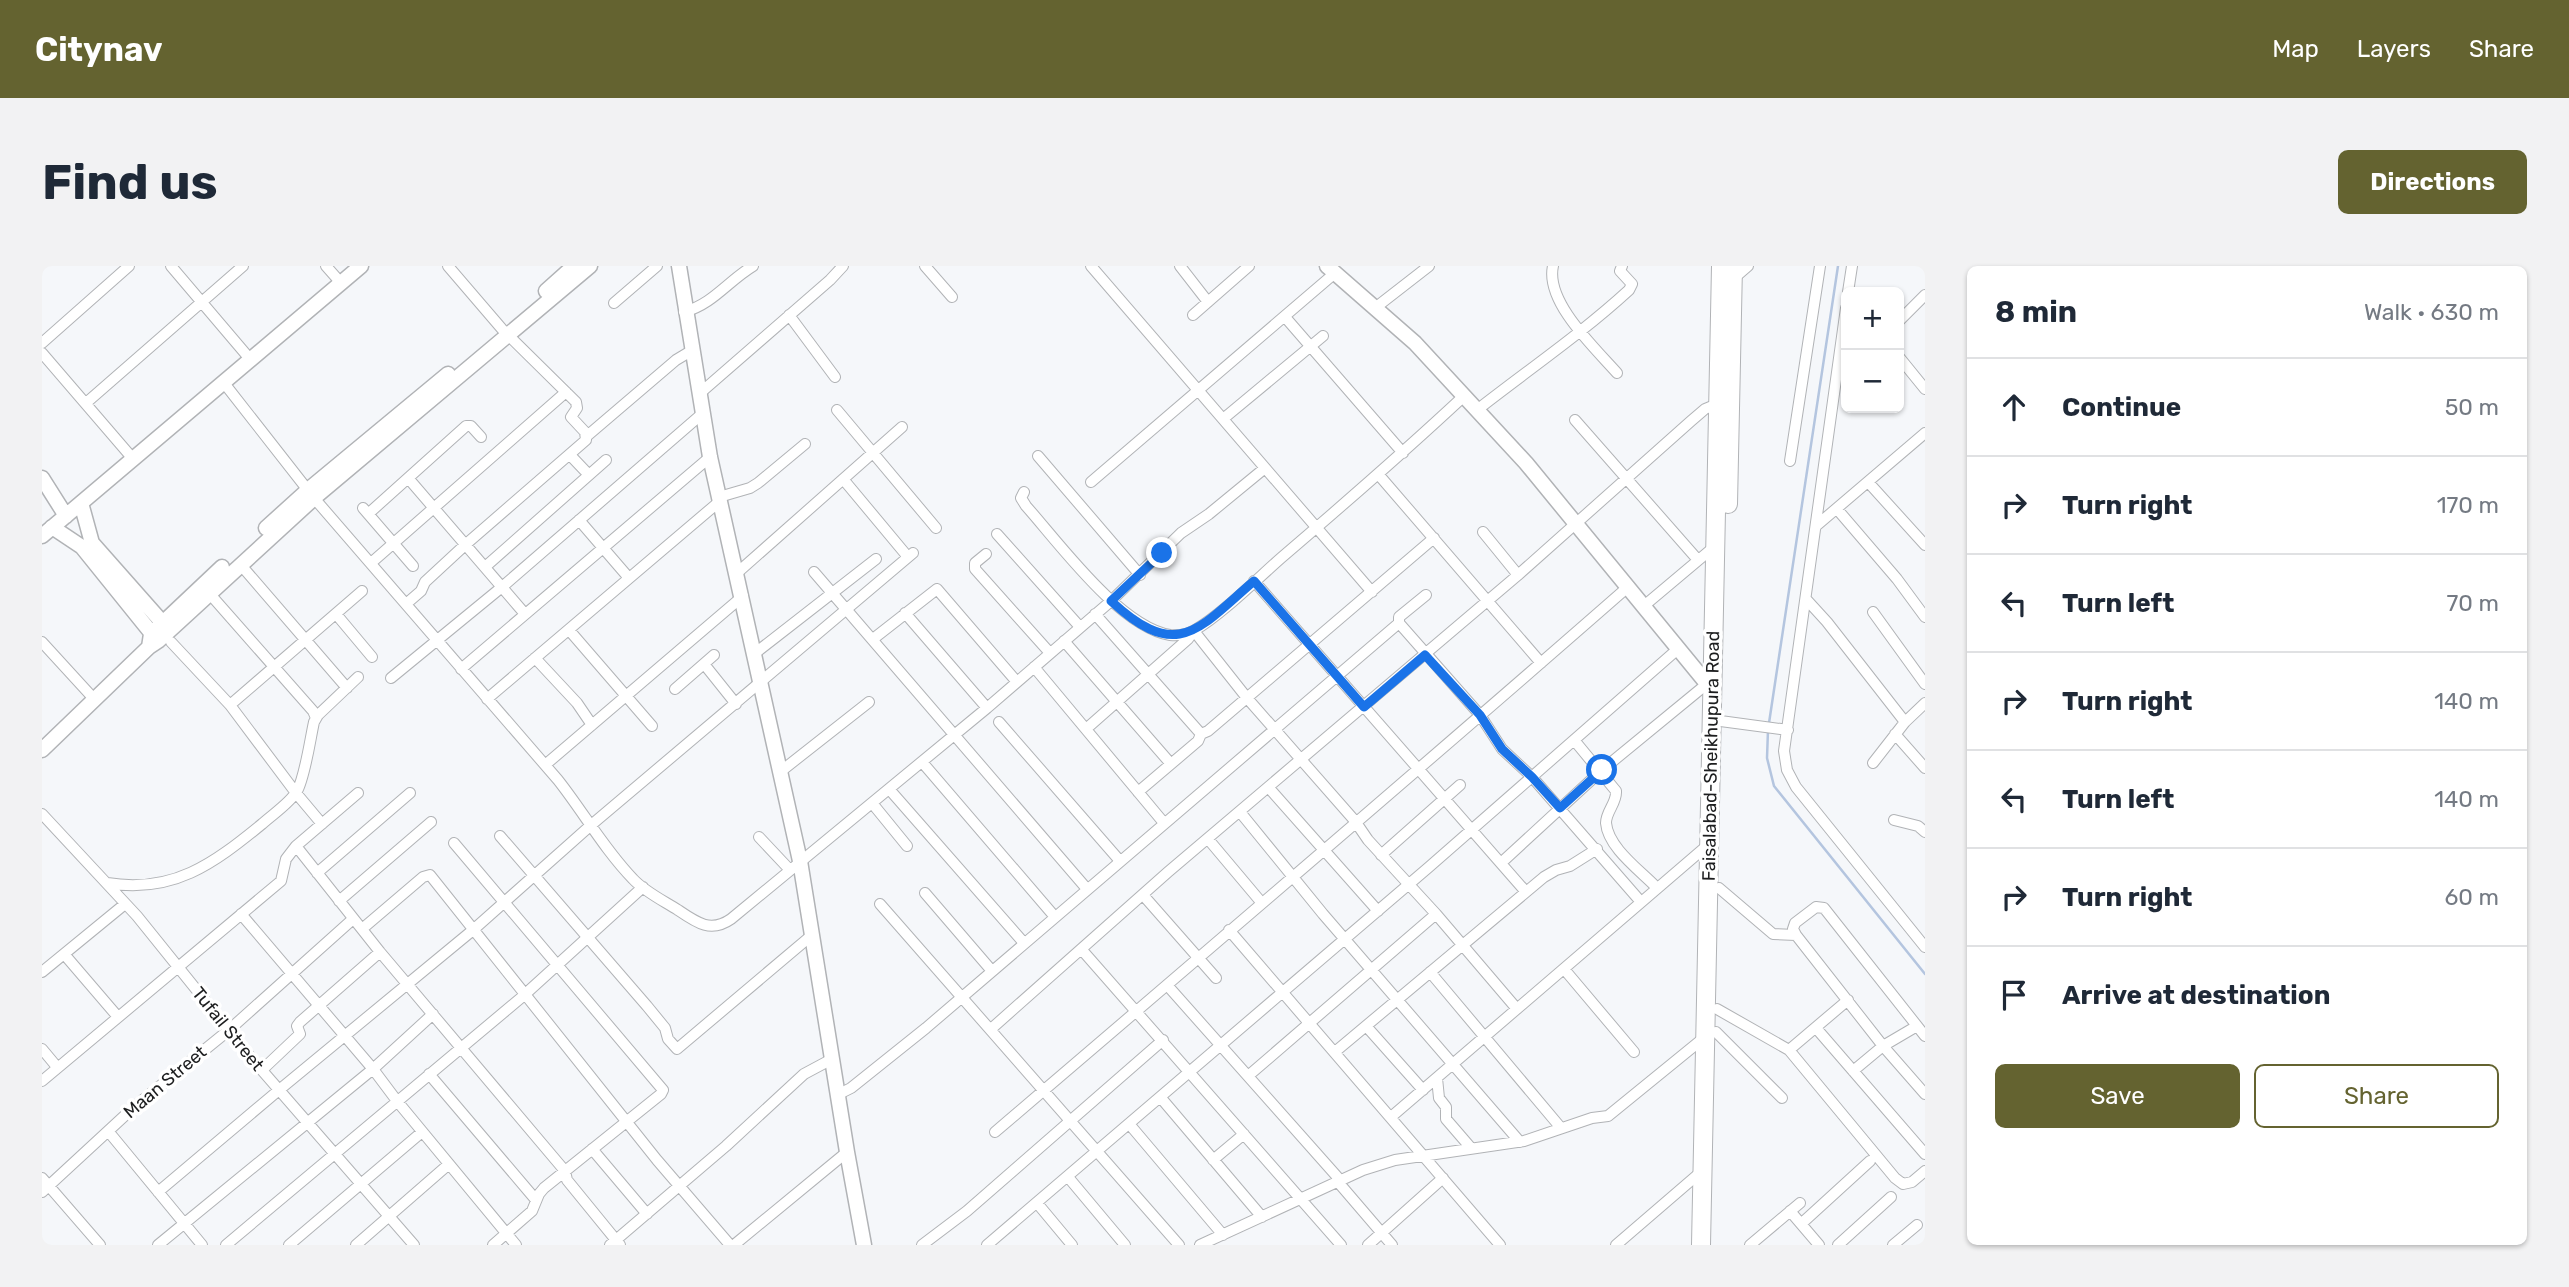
<!DOCTYPE html>
<html lang="en">
<head>
<meta charset="utf-8">
<style>
  body { margin:0; font-family:Rubik,sans-serif; background:#f2f2f3; color:#1f2937 }
  .controls { position:absolute; right:21px; top:21px; display:grid; overflow:hidden; border-radius:10px; box-shadow:0 2px 5px #0004 }
  .controls button { width:63px; height:63px; display:grid; place-items:center; padding:0; border:0; border-bottom:2px solid #e0e1e3; background:#fff; color:#1f2937; font:35px sans-serif }
  .stop { position:absolute; width:21px; height:21px; margin:-16px; border:5px solid #1a73e8; border-radius:50%; background:#fff }
  .stop.end { background:#1a73e8; border-color:#fff; box-shadow:0 2px 7px #0008 }
  .list { margin:0; padding:0; list-style:none }
  h2 { display:flex; justify-content:space-between; align-items:center; height:91px; margin:0; padding:0 28px; font-size:30px }
  h2 small { font-size:23px; font-weight:400; color:#747a83 }
  .list li { display:grid; grid-template-columns:46px 1fr auto; gap:21px; align-items:center; box-sizing:border-box; height:98px; padding:0 28px; border-top:2px solid #e0e1e3 }
  .list b { display:block; font-size:26px; white-space:nowrap }
  .list em { font-size:23px; font-style:normal; color:#747a83 }
  .actions { display:flex; gap:14px; padding:21px 28px }
  .actions a { flex:1; padding:16px 0; border:2px solid #646330; border-radius:10px; text-align:center; font-size:24px; color:#646330 }
  .actions .main { background:#646330; color:#fff }
  .icon { flex:none; width:38px; height:38px; fill:none; stroke:currentColor; stroke-width:2; stroke-linecap:round; stroke-linejoin:round }
  .map { position:relative; flex:none; width:1883px; height:979px; overflow:hidden; border-radius:10px }
  header { display:flex; align-items:center; gap:42px; box-sizing:border-box; height:98px; padding:0 35px; background:#646330; color:#fff }
  header strong { font-size:33px }
  nav { display:flex; gap:38px; margin-inline-start:auto; font-size:24px }
  .intro { display:flex; align-items:center; justify-content:space-between; box-sizing:border-box; height:168px; padding:0 42px }
  h1 { margin:0; font-size:49px }
  .button { padding:18px 32px; border-radius:10px; background:#646330; color:#fff; font-size:24px; font-weight:700 }
  main { display:flex; gap:42px; padding:0 42px }
  aside { flex:1; background:#fff; border-radius:10px; box-shadow:0 2px 5px #0004 }
  .map>svg:first-child { display:block }
</style>
</head>
<body>
<header>
<strong>Citynav</strong>
<nav><a>Map</a><a>Layers</a><a>Share</a></nav>
</header>
<div class="intro"><h1>Find us</h1><a class="button">Directions</a></div>
<main>
<div class="map">
<svg width="1883" height="979" viewBox="0 0 1883 979">
  <rect width="100%" height="100%" fill="#f5f7fa"/>
  <g fill="none" stroke-linecap="round" stroke-linejoin="round">
    <path stroke="#b4c5df" stroke-width="2.5" d="M1727,457L1796,0
      M1726,464L1725,492L1732,520L1883,708"/>
    <defs>
      <path id="street" d="M129,0L208,93
        M284,0L299,17
        M883,0L910,31
        M1049,0L1330,326
        M1138,0L1166,36
        M1511,0C1503,36 1553,82 1575,107
        M1691,13L1706,0
        M1806,26L1810,0
        M572,37L615,0
        M1333,42L1387,0
        M1804,42L1742,485L1745,504L1754,521L1883,681
        M642,46C671,38 686,15 711,0
        M747,49L793,111
        M1151,49L1207,0
        M1243,51L1361,187
        M1857,55L1883,29
        M0,77L87,0
        M0,87L92,194
        M1857,91L1883,123
        M182,117L272,232L516,514C542,547 562,583 591,613C603,626 622,635 636,644C655,657 669,667 689,653L945,442L1069,335L1139,267L1167,248L1223,202
        M657,128L788,14L801,0
        M44,137L201,0
        M795,144L894,262
        M1435,144C1486,104 1539,68 1587,24L1590,18L1578,5L1580,0
        M1181,153L1281,70
        M1533,154L1656,294
        M545,170L634,94L649,85
        M528,189L547,209
        M996,190L1098,309
        M1748,195L1778,0
        M1336,208L1499,397
        M366,212L483,348
        M801,213L866,291
        M1049,216L1293,7
        M1826,216L1883,279
        M982,226L979,232L984,240C1017,277 1078,361 1128,369C1136,370 1146,368 1153,364C1180,348 1214,314 1239,292C1301,239 1362,186 1422,130
        M677,231L708,222L716,217L763,178
        M321,242L371,300
        M1795,243L1855,313L1883,351
        M326,248L424,160H429L439,171
        M537,254L587,312
        M1774,260L1883,167
        M1441,266L1476,309
        M955,268L1038,361
        M944,288L933,297V303L1008,387
        M329,297L524,126
        M198,298L305,422
        M443,301L564,194
        M772,306L1045,623
        M695,307L860,161
        M1212,315L1484,626
        M167,327L271,445L274,452
        M1384,329L1357,351V357L1438,449L1460,483L1490,511L1599,636
        M1764,333L1785,356L1863,456
        M364,338L379,325L383,316L423,279L544,174L543,166L529,151L535,142L534,136L460,63L406,0
        M1603,339L1672,281
        M1831,346L1883,418
        M863,347L945,442
        M294,348L330,391
        M1053,348L1159,468
        M527,364L610,460
        M831,373L895,323L975,416
        M1022,375L1129,498
        M0,376L53,434
        M129,376L188,439L254,527L280,558
        M712,388L834,293
        M493,392L535,437L550,459
        M662,398L694,438
        M992,401L1122,557
        M419,403L668,191
        M349,412L460,321L661,147
        M633,423L672,389
        M445,433L678,235
        M188,439L320,325
        M1671,454L1746,464
        M957,456L1078,595
        M1044,463L1146,373L1152,365L1205,432L1313,555L1326,574L1394,648L1475,743
        M1853,468L1883,502
        M1532,474L1574,525C1575,537 1564,545 1564,557C1566,582 1599,605 1615,622
        M880,496L1013,651
        M1831,497L1863,456L1883,437
        M503,499L701,330
        M738,506L827,436
        M1227,522L1336,645
        M847,523L982,677
        M1096,526L1156,475L1159,468L1166,465L1392,272
        M316,527L254,580L338,686L523,905L525,914L578,979
        M830,537L865,580
        M1198,546L1281,648L1478,876
        M0,548L95,650L211,794L372,979
        M1852,554L1876,560L1883,566
        M458,570L605,740L623,762L626,773L635,783L770,669
        M717,571L748,604
        M1166,573L1219,636
        M412,577L621,824L619,828L502,922L497,928L490,945L451,979
        M1339,589L1418,519
        M1459,597L1560,504L1666,417
        M275,607L368,527
        M65,617C131,628 171,598 220,558C231,548 248,537 255,525C263,511 268,474 272,456L276,449L316,411
        M1677,622L1731,668L1754,669
        M883,627L950,705
        M1101,629L1174,712
        M297,635L389,556
        M838,638L1137,979
        M199,648L331,803L355,835L474,979
        M320,663L381,611L388,609L615,894L688,979
        M1187,664L1458,979
        M1040,684L1299,979
        M22,688L76,751
        M1522,703L1592,786
        M0,706L83,638
        M1388,706L1519,862
        M1125,719L1299,915
        M1675,743L1747,784L1853,912L1861,918L1870,916L1883,905
        M1324,760L1381,824
        M1774,762L1883,888
        M949,763L1126,606L1476,309L1649,155L1663,143L1675,138
        M1674,766L1740,832
        M1883,770L1782,642L1774,641L1753,657L1751,663L1754,669L1841,780L1883,828
        M0,783L15,801
        M1747,784L1806,734
        M1294,785L1502,611L1514,604L1528,600L1555,583
        M220,804L258,768L255,760L258,756L338,686
        M1811,805L1841,780L1875,760
        M387,808L494,934
        M1206,810L1394,648
        M1395,812L1397,832L1404,841V853L1429,882
        M0,815L239,615L244,593L254,580
        M795,829L809,822L884,762L1357,357
        M1119,832L1220,951
        M1349,851L1667,578
        M1088,859L1181,969
        M66,865L160,979
        M953,866C1165,685 1377,504 1587,320
        M550,883L605,948
        M1171,894L1202,868
        M1026,911L1083,979
        M0,912L58,979
        M1296,916L1350,979
        M0,926L91,842L187,764L311,653
        M116,926L237,824L431,664L548,560L871,287
        M995,937L1030,979
        M1748,945L1777,979
        M1759,958L1828,895
        M116,979L331,803L391,748
        M184,979L480,731L601,621
        M247,979L380,866
        M314,979L407,898
        M568,979L684,880L762,808L790,793
        M692,979L805,886
        M880,979L925,945L1121,774
        M945,979L1387,601L1637,382
        M1158,979L1321,904L1353,894L1482,875L1550,852L1566,850L1663,771
        M1326,979L1401,912
        M1574,979L1660,905
        M1708,979L1758,937
        M1796,979L1849,931
        M1851,979L1875,959"/>
      <path id="secondary" d="M637,0L668,191L758,595L805,886L822,979
        M1285,0L1373,77L1484,197L1671,425
        M504,25L532,0
        M0,212L24,250
        M39,237L50,277L126,363
        M10,261L40,281L115,374
        M224,262L266,224L406,108
        M0,270L319,0
        M107,381L109,368L180,301
        M0,484L107,381L116,375L272,232L548,0"/>
      <path id="highway" d="M1686,238L1691,0
        M1659,979L1679,0"/>
    </defs>
    <use href="#street" stroke="#b1b3b6" stroke-width="12"/>
    <use href="#secondary" stroke="#b1b3b6" stroke-width="17"/>
    <use href="#highway" stroke="#b1b3b6" stroke-width="20"/>
    <use href="#street" stroke="#fff" stroke-width="10"/>
    <use href="#secondary" stroke="#fff" stroke-width="14"/>
    <use href="#highway" stroke="#fff" stroke-width="18"/>
  </g>
  <g fill="none" stroke-linecap="round" stroke-linejoin="round">
    <path stroke="#1a73e8" stroke-width="9" d="M1120,287L1069,335C1136,397 1156,363 1212,315L1322,441L1383,389L1438,449L1460,483L1490,511L1518,542L1560,504"/>
  </g>
  <g text-anchor="middle" stroke-width="7" stroke-linejoin="round" paint-order="stroke">
    <g font-size="18" fill="#1d1e1f" stroke="#fff">
      <text transform="translate(1669 490) rotate(-89)" y="6">Faisalabad-Sheikhupura Road</text>
      <text transform="translate(186 763) rotate(51)" y="6">Tufail Street</text>
      <text transform="translate(123 816) rotate(-40)" y="6">Maan Street</text>
    </g>
  </g>
</svg>
<div class="controls">
<button>+</button>
<button>−</button>
</div>
<div class="stop" style="left:1560px;top:504px"></div>
<div class="stop end" style="left:1120px;top:287px"></div>
</div>
<aside>
<h2>8 min<small>Walk · 630 m</small></h2>
<ul class="list">
<li><svg class="icon" aria-label="ahead" viewBox="0 0 24 24"><path d="M12 20V5M6 11l6-6 6 6"/></svg><div><b>Continue</b></div><em>50 m</em></li>
<li><svg class="icon" aria-label="right" viewBox="0 0 24 24"><path d="M7 20v-9h11M14 6l5 5-5 5"/></svg><div><b>Turn right</b></div><em>170 m</em></li>
<li><svg class="icon" aria-label="left" viewBox="0 0 24 24"><path d="M17 20v-9H6M10 6l-5 5 5 5"/></svg><div><b>Turn left</b></div><em>70 m</em></li>
<li><svg class="icon" aria-label="right" viewBox="0 0 24 24"><path d="M7 20v-9h11M14 6l5 5-5 5"/></svg><div><b>Turn right</b></div><em>140 m</em></li>
<li><svg class="icon" aria-label="left" viewBox="0 0 24 24"><path d="M17 20v-9H6M10 6l-5 5 5 5"/></svg><div><b>Turn left</b></div><em>140 m</em></li>
<li><svg class="icon" aria-label="right" viewBox="0 0 24 24"><path d="M7 20v-9h11M14 6l5 5-5 5"/></svg><div><b>Turn right</b></div><em>60 m</em></li>
<li><svg class="icon" aria-label="arrive" viewBox="0 0 24 24"><path d="M6 21V4h12l-3 4 3 4H6"/></svg><div><b>Arrive at destination</b></div></li>
</ul>
<div class="actions"><a class="main">Save</a><a>Share</a></div>
</aside>
</main>
</body>
</html>
